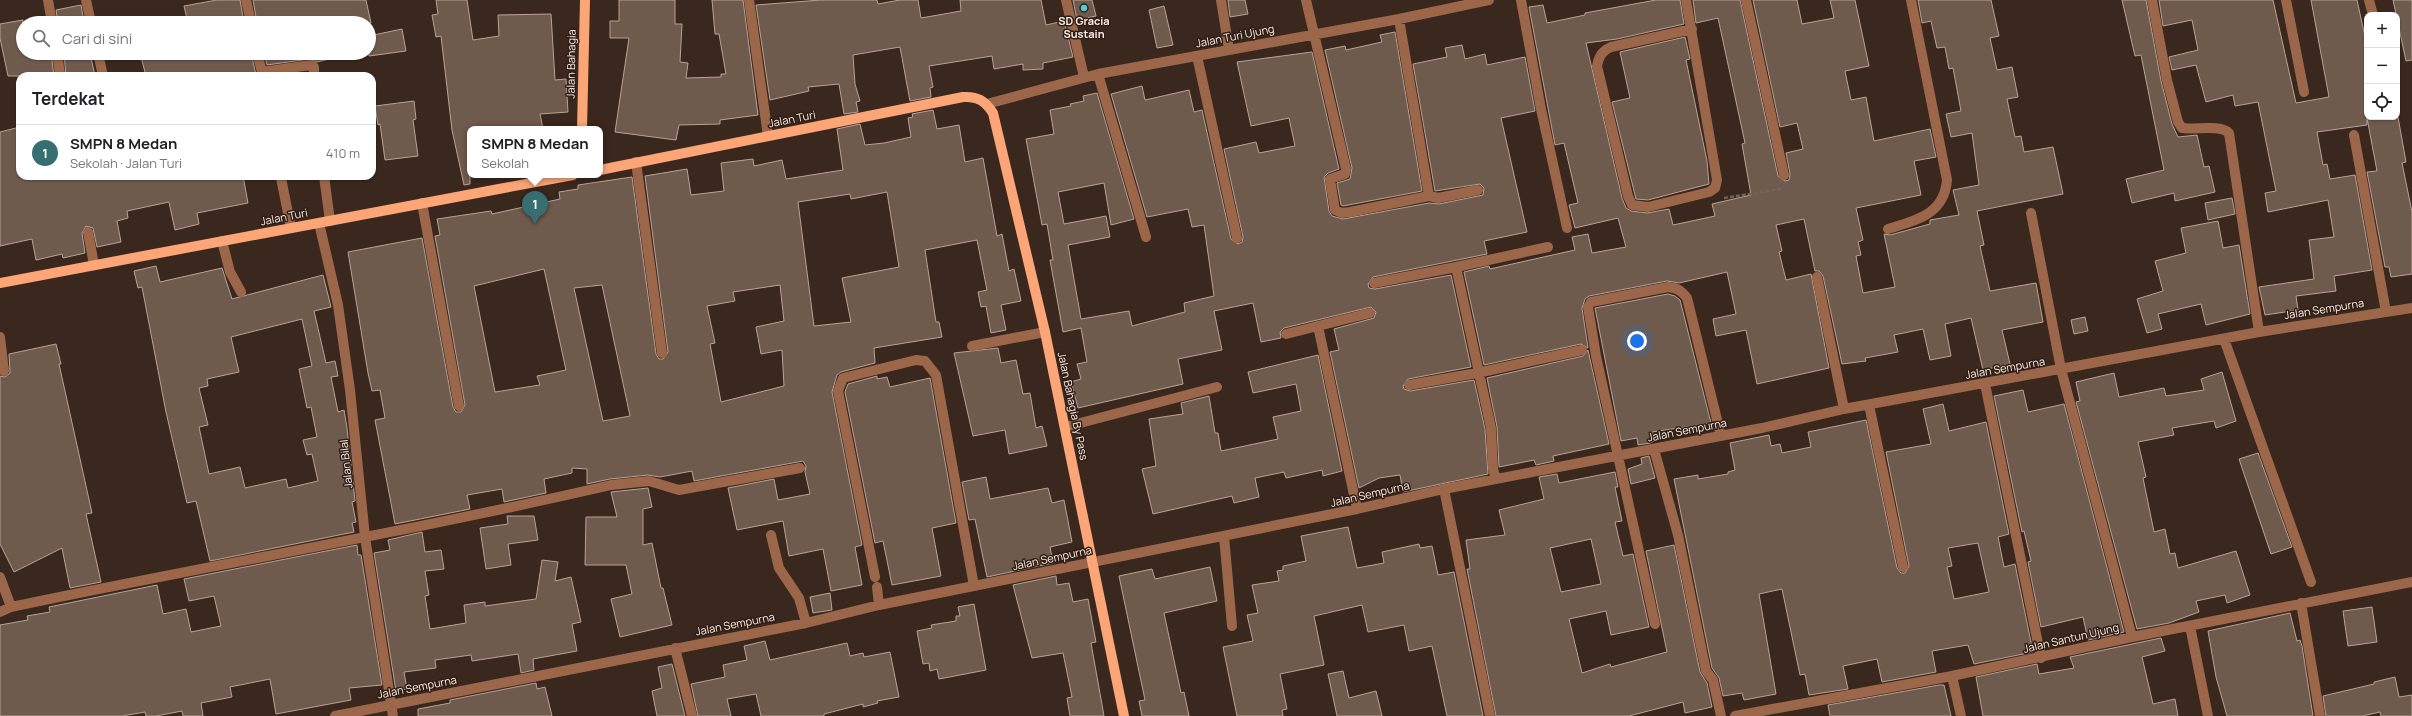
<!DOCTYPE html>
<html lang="id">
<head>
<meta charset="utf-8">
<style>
  body { margin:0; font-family:Manrope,sans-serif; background:#f6f6f6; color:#202124 }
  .controls { position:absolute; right:12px; top:12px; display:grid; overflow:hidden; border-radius:8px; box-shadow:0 1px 3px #0004 }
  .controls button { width:36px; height:36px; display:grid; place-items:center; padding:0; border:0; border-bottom:1px solid #e0e0e0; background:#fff; color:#202124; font:20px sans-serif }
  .you { position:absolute; left:1637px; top:341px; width:14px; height:14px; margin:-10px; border:3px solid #fff; border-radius:50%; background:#1a73e8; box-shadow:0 0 0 6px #1a73e833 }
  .badge { display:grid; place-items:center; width:26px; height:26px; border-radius:50%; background:#366e72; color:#fff; font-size:13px; font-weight:700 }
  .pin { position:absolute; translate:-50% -33px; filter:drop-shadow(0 1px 2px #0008) }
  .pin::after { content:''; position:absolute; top:21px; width:14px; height:12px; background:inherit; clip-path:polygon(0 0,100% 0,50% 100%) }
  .popup { position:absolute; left:467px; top:126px; width:136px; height:52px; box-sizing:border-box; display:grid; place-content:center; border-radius:8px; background:#fff; filter:drop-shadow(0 1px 3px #0005); font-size:13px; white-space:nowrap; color:#757577 }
  .popup b { font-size:15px; color:#202124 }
  .popup::after { content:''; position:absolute; left:50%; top:100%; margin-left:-8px; border:8px solid transparent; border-top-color:#fff }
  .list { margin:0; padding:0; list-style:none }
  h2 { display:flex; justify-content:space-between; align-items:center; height:52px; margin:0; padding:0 16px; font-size:17px }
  h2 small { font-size:13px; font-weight:400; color:#757577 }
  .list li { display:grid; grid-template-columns:26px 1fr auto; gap:12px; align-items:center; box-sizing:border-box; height:56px; padding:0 16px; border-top:1px solid #e0e0e0 }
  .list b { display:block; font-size:15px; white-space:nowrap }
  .list p { margin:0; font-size:13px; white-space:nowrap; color:#757577 }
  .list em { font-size:13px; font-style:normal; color:#757577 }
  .icon { flex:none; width:22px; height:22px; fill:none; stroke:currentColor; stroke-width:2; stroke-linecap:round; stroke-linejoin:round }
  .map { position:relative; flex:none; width:2412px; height:716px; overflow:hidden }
  .search { position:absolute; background:#fff; box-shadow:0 1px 3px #0004; left:16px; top:16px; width:360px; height:44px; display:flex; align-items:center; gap:10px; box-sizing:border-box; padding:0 14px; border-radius:22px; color:#757577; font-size:15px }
  .panel { position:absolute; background:#fff; box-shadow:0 1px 3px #0004; left:16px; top:72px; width:360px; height:108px; border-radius:12px }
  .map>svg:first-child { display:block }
</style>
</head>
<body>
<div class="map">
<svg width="2412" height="716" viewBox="0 0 2412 716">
  <rect width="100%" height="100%" fill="#3a271d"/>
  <path fill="#6f5a4e" stroke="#baa296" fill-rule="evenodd" d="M217,0H240L244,23H188L184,6Z
    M253,0H366L371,23H257Z
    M436,0H467L473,40L499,36L498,15L551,14L555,80L566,79L568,112L540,114L543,129H470V184L464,185L452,130L441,36L436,37L432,15L438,14Z
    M619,0H675V24H682L680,62L688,63L686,78L721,77V74H726L719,34H715L712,0H743L758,115L720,120V124L679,125L676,140L615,132L629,38H610V21H619Z
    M821,0H877L878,4L900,0H918L921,18L961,11L960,0H1041L1046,25L1064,21L1073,57L1043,63V69L1023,70V64L994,69L992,56L929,66L933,87L930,88L931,97L910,101L900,47L853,55L855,84L860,101L856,102L858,112L844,114L839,84L808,87L809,91L770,100L756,5Z
    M1073,0H1092L1096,16L1077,20Z
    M1228,0H1245L1248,14L1230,17Z
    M1656,0H1680L1684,24L1617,39L1586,43L1622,198L1626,208L1631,211L1647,213L1669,209L1673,225L1715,216L1712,204L1751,195L1742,144L1745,143L1718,18L1696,23L1693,0H1740L1778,176L1785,181L1789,180L1790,174L1786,153L1803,149L1797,123L1780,127L1753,0H1797L1802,24L1834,18L1830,0H1855L1869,66L1845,71L1851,100L1866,97L1874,141L1930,129L1936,157L1914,161L1921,195L1856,208L1863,240L1858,242L1861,255L1856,256L1863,293L1895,287L1884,234L1890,235L1930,224V220L1959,215L1953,190L1979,185L1972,133L1951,137L1946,114L1961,111L1953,68L1949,69L1945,47L1937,48L1931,21L1922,23L1918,0H1991L1999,36L1990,38L1997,70L2012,67L2018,97L2007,99L2015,137L2021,136L2024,152L2053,147L2063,194L1977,211L1984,245L1980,246L1990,291L2036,283L2043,322L2002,330L2010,364L1983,370L1971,318L1945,324L1951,356L1930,360L1923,329L1894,335L1898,352L1865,358L1866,361L1842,364L1823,276L1819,271H1815L1804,219L1776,225L1782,251L1779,252L1786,280L1811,274L1829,368L1757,384L1746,330L1716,336L1713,319L1736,314L1727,272L1679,283L1667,281L1589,296L1585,299L1582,308L1588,348L1581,344L1484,365L1464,272L1489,266L1490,269L1575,250L1572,237L1588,234L1592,253L1626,247L1618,218L1575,228L1569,205L1578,203L1564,143L1555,145L1529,7L1543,5L1547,23L1585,15V13Z
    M2122,0H2146L2161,81L2172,124L2178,137L2197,135L2204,167L2209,166L2215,192L2175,201L2174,193L2132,203L2126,179L2164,170L2141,55L2135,56Z
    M2159,0H2273L2296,103L2329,97L2311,0H2357L2367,46V117H2398L2406,162L2402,163L2412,212V274L2391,277L2389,267H2385L2367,172L2377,171L2367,118V125L2317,132L2323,165L2327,164L2330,179L2355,175L2372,270L2334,276L2336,291L2296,296L2298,310L2265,315L2259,287L2314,279L2309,240L2334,237L2328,200L2268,212L2265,193L2276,191L2258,102L2235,106L2233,95L2206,102L2196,65L2172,70L2169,57L2198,50L2192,20L2163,26Z
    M2393,0H2412V60L2406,61Z
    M81,5L84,23H58L56,10Z
    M1164,6L1173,45L1157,48L1149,10Z
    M23,20V53H51L54,76H8L0,38V24Z
    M402,29L406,51L369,56V36Z
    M1395,32L1422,191L1343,206L1341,205L1337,183L1350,179L1352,168L1325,50L1345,46L1346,50L1382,42L1380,35Z
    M1685,37L1690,59L1686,60L1707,161L1709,184L1648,200L1636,199L1612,102L1630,98L1620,52Z
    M1462,45L1465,59L1485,54L1487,65L1525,57L1535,111L1501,118L1527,232L1484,241L1487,254L1373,277L1368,284L1369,288L1375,289L1451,275L1471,367L1408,379L1403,386L1404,389L1410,391L1474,380L1485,429L1488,474L1403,492L1400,475L1379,478L1359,488L1330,352L1339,350L1334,329L1374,318L1376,312L1371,307L1284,328L1280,332L1281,338L1261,342L1253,303L1214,311L1222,350L1178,359L1183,384L1078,408L1071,382L1081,379L1077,364L1087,362L1081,328L1063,332L1050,260H1053L1047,224L1042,225L1026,139L1054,134L1050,110L1071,106L1070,104L1084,101L1083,96L1097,93L1134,219L1111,225L1104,183L1058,192L1064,224L1106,216L1110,237L1068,245L1081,319L1129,311L1132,326L1185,312L1184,303L1214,296L1204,225L1192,227L1188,209L1147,217L1111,94L1142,86L1145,100L1189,90L1194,112L1202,110L1231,239L1238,244L1242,242L1243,237L1224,149L1256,142L1259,153L1295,146L1289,118L1251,126L1237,62L1312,52L1339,169L1328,173L1324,177L1329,211L1332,216L1343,219L1429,203L1439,204L1483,195L1484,188L1480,184L1435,191L1413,64L1447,57L1445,48Z
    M64,53H90L95,76H66Z
    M140,53H251L256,75L146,76Z
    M264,53H328L329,59L317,62L309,59L267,65Z
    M414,101L416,119L413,120L418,156L385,160L380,124L378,125L375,106Z
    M933,110L937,129L959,125L965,162L983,158L997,236L1002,234L1009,271L1014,269L1021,301L1001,305L1006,330L991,333L986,306L981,307L978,292L987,290L977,240L925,250L936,322H939L942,337L874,348L875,363L841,372L837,375L832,392L862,545L855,547L862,585L831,591L823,549L789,556L783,521L737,530L728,488L774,479L778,500L810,494L805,472L806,466L803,461L694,481L692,471L660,477L648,475L610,479L587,484V469L572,468V473L544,479L546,493L504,502L502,489L467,495L470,509L395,524L375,420L385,418L380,390L372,391L368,373L348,252L422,238L453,407L456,412H461L465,405L435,236L440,235L437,219L491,211L492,214L560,199L559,192L578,189V185L632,177L656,354L659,359H663L668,352L645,176L687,169L691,195L724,191L721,163L753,159L754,166L782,160L786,179L843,170L837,129L860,124L865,145L884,143L911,137L908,118L913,117L912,114ZM887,192L899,267L842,278L851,322L814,326L798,202L850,194L851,199ZM544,269L566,370L537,376L540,385L495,392L474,286ZM602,285L630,416L603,421L574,288ZM780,285L784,321L756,327L761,354L782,350L784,386L721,402L710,344L715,343L707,306L735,301L733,292Z
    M20,127V176H243L248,203L197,213L199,224L175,230L169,202L127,211L128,218L117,221L121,242L97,247L93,228L86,226L82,233L85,253L63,258L62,254L36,260L32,239L0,246V132Z
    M2232,198L2235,214L2208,220L2205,203Z
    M2218,221L2223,248L2239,245L2250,314L2206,325L2201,304L2158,314L2162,329L2147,333L2137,299L2163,291L2155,261L2186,253L2181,228Z
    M156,266L160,282L222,268L232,299L323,275L331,307L314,311L326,363L335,361L338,376L331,377L338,412L344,410L347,428L355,501L352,502L356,522L352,523L354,532L210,561L196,501L187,503L166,412L142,287L138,288L134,271ZM302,319L312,366L299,369L307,408L311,407L317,437L303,440L307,455L312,454L318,481L288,488L286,479L245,488L240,467L209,474L199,427L208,425L199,388L208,386L207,379L239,372L231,337Z
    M1668,294L1675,296L1680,300L1711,423L1652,432L1654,441L1650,443L1638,445L1637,438L1621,441L1595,308Z
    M2085,317L2088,331L2074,334L2071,320Z
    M56,344L61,364H59L92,513L86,514L101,582L70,588L62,548L14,572L0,544V376L5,377L10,373L9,354Z
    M998,348L1001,363L1016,360L1023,394L1030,393L1036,428L1042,426L1047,446L1009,454L1005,430L973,436L954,353Z
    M1588,350L1609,444L1553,456L1554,461L1536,465L1534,460L1499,467L1497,427L1487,378L1583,356Z
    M1318,355L1342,471L1323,476L1322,470L1286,478L1284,472L1255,478L1259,497L1234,503L1232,496L1153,514L1142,469L1156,466L1149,419L1183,414L1181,403L1209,396L1215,433H1218L1221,451L1278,439L1273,417L1301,411L1296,384L1253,393L1248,372Z
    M2222,372L2236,421L2216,428L2214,421L2172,428L2174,435L2138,442L2146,477L2143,478L2154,532L2165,529L2170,554L2175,553L2178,568L2236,551L2250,595L2227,603L2225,595L2196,601L2199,612L2169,623L2137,629L2076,402L2080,401L2076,382L2114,373L2119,397L2164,388L2166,396L2204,390L2201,379Z
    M877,376V379L887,377L890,387L930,378L956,523L932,528L941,576L892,585L883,541L875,543L845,392L848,384Z
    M2023,390L2028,412L2064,404L2124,632L2088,640L2083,617L2041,627L2028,562L2031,561L2024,531L2022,532L1994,396Z
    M1943,404L1949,431L1986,422L2009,534L1998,537L2004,567L2015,564L2033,652L1974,664L1968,645L1932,651L1936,672L1882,682L1877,659L1843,666L1848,689L1809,695L1805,674L1800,675L1782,589L1759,594L1776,694L1744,700L1742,693L1723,696L1719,678L1712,668L1674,479L1698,475V479L1728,474V472L1735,470L1730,443L1769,435L1771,446L1780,444L1782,453L1811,447L1808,432L1866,420L1897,568L1901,573H1905L1909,566L1886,452L1931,444L1923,409ZM1978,543L1989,592L1954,599L1947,567L1952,566L1948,548Z
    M2258,453L2292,547L2271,554L2239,459Z
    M1649,456L1655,478L1631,484L1628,469L1642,464L1641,458Z
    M1615,472L1618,487H1615L1622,521L1615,522L1623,556L1633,554L1649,627L1611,635L1606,611L1569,619L1582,673L1610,664L1611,667L1667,652L1646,551L1674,545L1700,672L1707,683L1712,707L1685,713L1683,702L1629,716H1496L1467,569H1470L1466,540L1505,535L1499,510L1544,499L1539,477L1557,474L1559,483ZM1591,539L1601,584L1561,592L1550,548Z
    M986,477L990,499L1048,488L1052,503L1064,500L1072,542L1050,547L1053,563L987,577L975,519L969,520L962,482Z
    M648,488L652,507L643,509V545L652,543L661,588H663L672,625L620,637L611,599L632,594L626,565H585L586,517H617L611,492Z
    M507,516H534L538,540L508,544L511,565L486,569L480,528L508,524Z
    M1348,527L1357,568L1384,563L1382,552L1419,544L1420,548L1432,546L1438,575L1454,572L1483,716H1447L1432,646L1409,651L1404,625L1368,632L1362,605L1314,616L1324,665L1280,674L1287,709L1282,710L1283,716H1237L1223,647L1253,641L1247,615L1258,613L1252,585L1279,581L1277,571L1283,570V566L1306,561L1301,536Z
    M422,532L425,552L441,550L444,569L425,571L429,595L425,596L430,629L466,623L464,605L485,602V606L536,599L542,560L558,562L555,581L571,577L581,622L572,624L577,651L533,659L534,670L521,673L518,654L472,661L471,655L435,660L436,668L404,672L407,689L396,691L374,553L390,550L388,540Z
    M357,545L358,555H361L382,685L349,688L351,700L276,714L270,679L230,687L232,697L201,703L203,716H183L182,711L156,716H146L145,712L122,716H0V625L28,620L27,616L50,612L49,607L157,585L163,614L186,609L191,632L221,626L214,596L189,601L184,579Z
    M1210,567L1217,601L1164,613L1181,693L1184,692L1189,716H1142L1139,701L1145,700L1119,576L1152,569L1155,579Z
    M1056,576L1057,585L1069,583L1073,602L1088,599L1096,642L1091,643L1104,716H1070L1067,698L1072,697L1063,653L1032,658L1013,585Z
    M830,593L832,610L813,613L810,597Z
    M974,604L986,670L939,679L937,669L930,671L929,663L923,664L917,631L932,628L931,625L956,621V616H960L958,607Z
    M2372,607L2377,642L2348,646L2343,611Z
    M2290,613L2297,641L2300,640L2302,646L2313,716H2227L2216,677L2208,631Z
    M2161,638L2165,651L2142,657L2153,704L2175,699L2178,716H1983L1976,677L2037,664L2039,674L2074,668L2070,657Z
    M765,641L770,660L847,643L850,656L863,653L864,657L890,652L899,697L877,701L878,703L863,707V704L824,714V716H761L756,694L727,699L731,716H698L691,684L725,677L723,665L747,660L744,646Z
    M672,664L685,716H657L652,691L662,688L658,667Z
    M1343,671L1349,698L1376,691L1382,716H1337L1328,674Z
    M2395,677L2399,697L2412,695V716H2381L2380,712L2362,716H2326L2323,696L2374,684V682Z
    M536,683L537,689L545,687L552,716H418V709L450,703V700Z
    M1939,685H1944L1951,716H1830L1828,705Z"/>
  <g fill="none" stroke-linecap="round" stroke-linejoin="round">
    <path stroke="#74635a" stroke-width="2.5" stroke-dasharray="4 2" stroke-linecap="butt" d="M1724,198L1781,189"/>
    <path stroke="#9b664a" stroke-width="10" d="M48,0L52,23
      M86,0L91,23
      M246,0L251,23
      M749,0L768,136
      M1066,0L1084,77
      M1221,0L1229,50
      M1306,0L1346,169L1345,174L1330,179L1335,210L1342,213L1350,212L1429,196
      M1521,0L1541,109L1567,228
      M1686,0L1717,180L1715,188L1709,192L1648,207L1632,205L1628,196L1597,66C1599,56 1602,51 1611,47L1692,29
      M1746,0L1784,175
      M2152,0L2167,80L2178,122L2182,128C2194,130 2221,124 2229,133L2259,332
      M2286,0L2304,92
      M2369,0L2373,15
      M1399,19L1429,196L1438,198L1478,190
      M57,53L60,74
      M98,53L103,76
      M257,53L262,72L310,65L314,67V76
      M1197,56L1237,238
      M1098,74L1146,237
      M987,104L1098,74L1399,19L1489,0
      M2354,135L2386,312
      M636,162L662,353
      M324,176L330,221
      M281,178L291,228
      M422,203L459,406
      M2031,213L2061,369L2132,637
      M319,223L338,305L350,390L365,537L393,716
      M1888,229C1916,220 1944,215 1947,180L1911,0
      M88,232L94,265
      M222,241L230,272L241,292
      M1817,277L1844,409
      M1374,283L1456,267
      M1318,326L1357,509
      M1286,334L1370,313
      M0,337L4,371
      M2224,339L2311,582
      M972,346L1045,332
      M1985,384L2041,658
      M1409,385L1477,373L1582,350
      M1869,405L1903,567
      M1065,427L1217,387
      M1654,449L1678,535L1706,671L1713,680L1721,716
      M1496,479L1493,469L1491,428L1456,267L1548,247
      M1444,489L1490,716
      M771,535L779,568L799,598L806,623
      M1224,536L1232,626
      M0,577L11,607
      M875,577L838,391L843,378L916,360L925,361L936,375L974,586
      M877,587L879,605
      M2301,603L2320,716
      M0,612L11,607C211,565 412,531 611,485L649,481L679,490L800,468
      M1655,624L1596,356L1588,307L1591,302L1668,287C1677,288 1681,290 1687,298L1721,436
      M2190,626L2208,716
      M675,648L692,716
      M1952,676L1961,716
      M335,716L806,623L879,605L1357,509L1444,489L1762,428L1844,409L2259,332L2412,308
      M1735,716L1952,676L2132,637L2412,582"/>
    <path stroke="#fca576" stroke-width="10" d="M582,129L585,0
      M600,170L963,97C978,96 985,101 993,113L1045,332L1124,716
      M0,283L573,175"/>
  </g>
  <circle fill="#51ccd1" stroke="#301e14" stroke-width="1.5" cx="1084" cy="8" r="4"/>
  <g text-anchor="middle" stroke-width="3" stroke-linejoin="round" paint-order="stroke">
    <g font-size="11" font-weight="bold" fill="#fbeee7" stroke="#301e14">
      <text x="1084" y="25">SD Gracia<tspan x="1084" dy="13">Sustain</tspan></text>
    </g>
    <g font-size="11" fill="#fbeee7" stroke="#301e14">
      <text transform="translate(1235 36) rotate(-11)" y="4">Jalan Turi Ujung</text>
      <text transform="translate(571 64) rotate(-89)" y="4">Jalan Bahagia</text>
      <text transform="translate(792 119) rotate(-11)" y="4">Jalan Turi</text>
      <text transform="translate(284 217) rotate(-11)" y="4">Jalan Turi</text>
      <text transform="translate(2324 309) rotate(-9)" y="4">Jalan Sempurna</text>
      <text transform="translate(2005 368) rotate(-10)" y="4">Jalan Sempurna</text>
      <text transform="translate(1073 406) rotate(78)" y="4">Jalan Bahagia By Pass</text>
      <text transform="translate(1687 430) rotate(-11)" y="4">Jalan Sempurna</text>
      <text transform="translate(346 464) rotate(-96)" y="4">Jalan Bilal</text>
      <text transform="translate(1370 494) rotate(-13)" y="4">Jalan Sempurna</text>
      <text transform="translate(1052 558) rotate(-12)" y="4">Jalan Sempurna</text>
      <text transform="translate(735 624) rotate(-11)" y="4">Jalan Sempurna</text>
      <text transform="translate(2071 638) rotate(-13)" y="4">Jalan Santun Ujung</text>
      <text transform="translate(417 687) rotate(-11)" y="4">Jalan Sempurna</text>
    </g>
  </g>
</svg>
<div class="controls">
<button>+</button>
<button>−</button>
<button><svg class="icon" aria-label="locate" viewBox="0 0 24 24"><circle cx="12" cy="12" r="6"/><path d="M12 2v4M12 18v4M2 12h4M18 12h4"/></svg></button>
</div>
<div class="you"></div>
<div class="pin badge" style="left:535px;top:224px">1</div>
<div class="popup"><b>SMPN 8 Medan</b>Sekolah</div>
<div class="search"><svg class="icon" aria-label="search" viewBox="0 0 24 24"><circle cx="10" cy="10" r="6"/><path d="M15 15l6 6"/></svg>Cari di sini</div>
<section class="panel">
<h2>Terdekat<small></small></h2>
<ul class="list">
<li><span class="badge">1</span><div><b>SMPN 8 Medan</b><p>Sekolah · Jalan Turi</p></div><em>410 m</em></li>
</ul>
</section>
</div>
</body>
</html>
